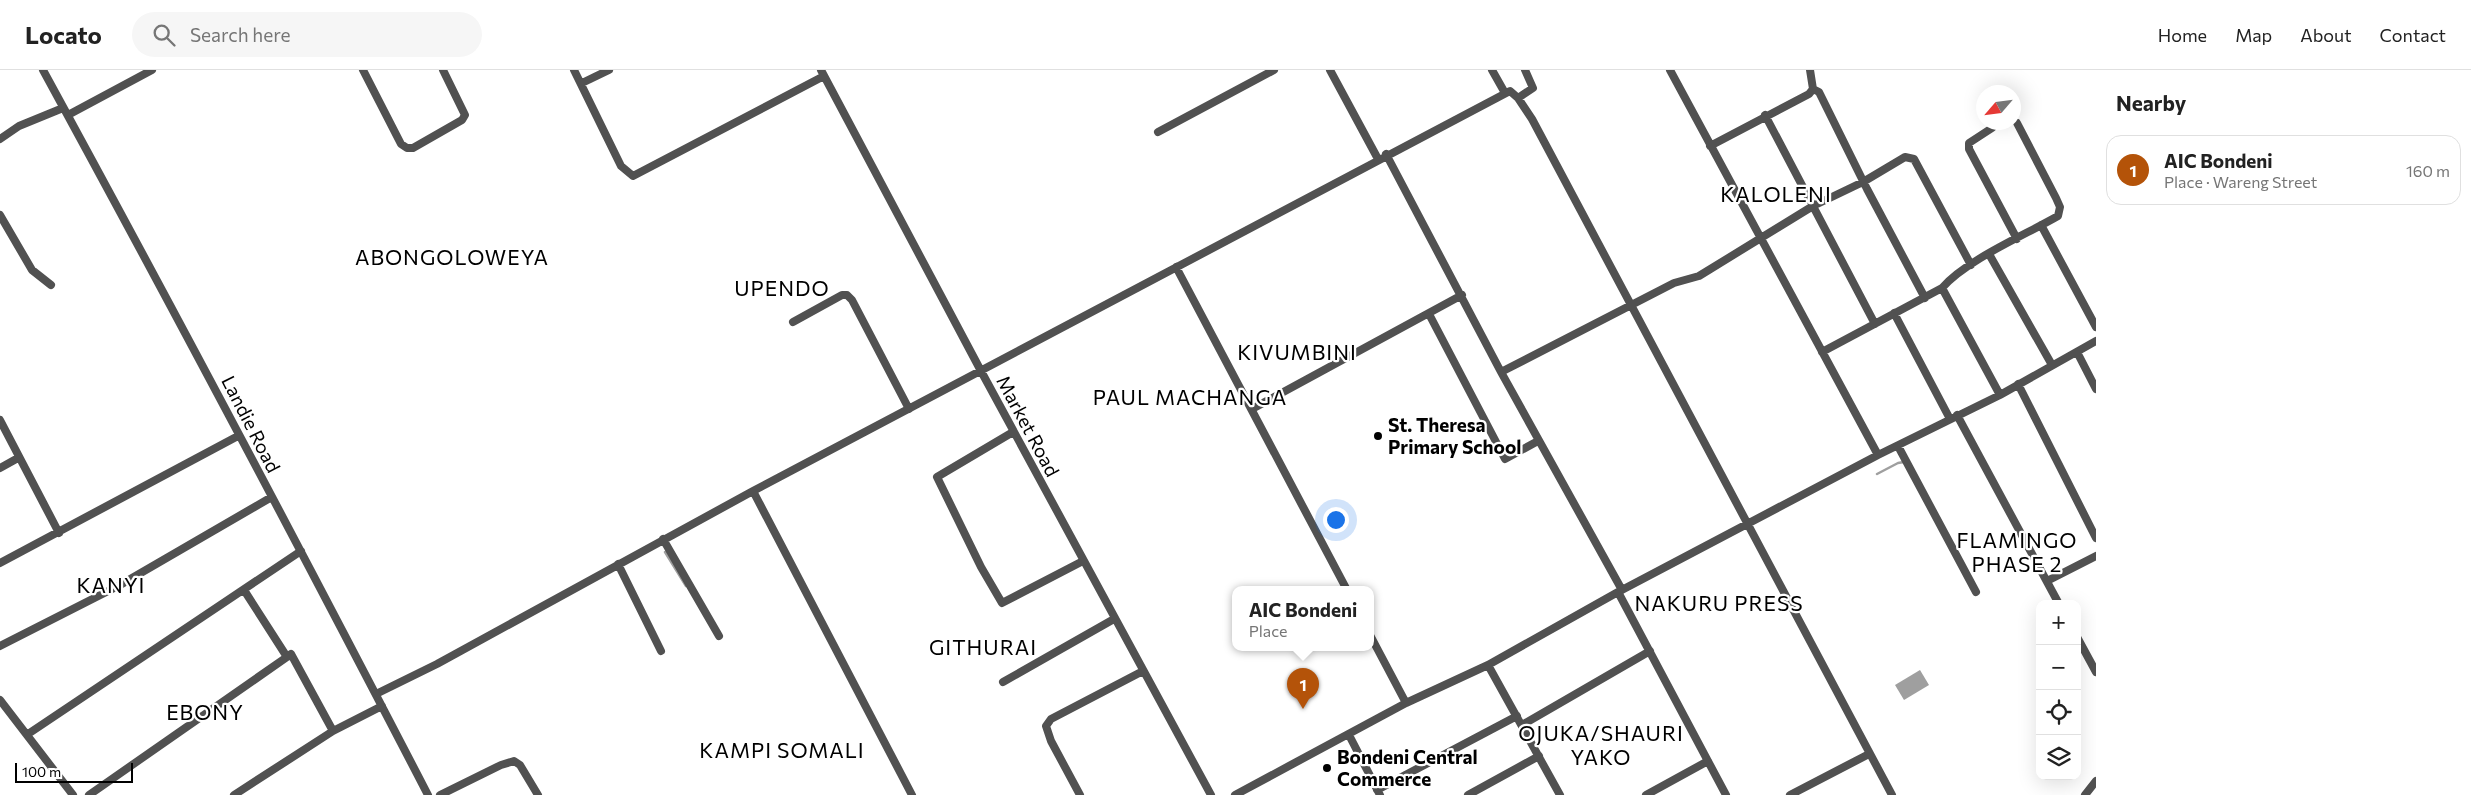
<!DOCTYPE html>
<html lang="en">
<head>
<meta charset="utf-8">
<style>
  body { margin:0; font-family:Commissioner,sans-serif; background:#f6f6f6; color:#222 }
  .controls { position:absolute; right:15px; bottom:15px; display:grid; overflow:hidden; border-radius:10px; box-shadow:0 5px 20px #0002 }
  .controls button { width:45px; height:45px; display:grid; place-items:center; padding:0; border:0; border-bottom:1px solid #e0e0e0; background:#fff; color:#222; font:25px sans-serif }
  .compass { position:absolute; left:1976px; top:15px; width:45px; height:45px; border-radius:50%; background:#fff; box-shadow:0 5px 20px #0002; rotate:242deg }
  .scale { position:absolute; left:15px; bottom:12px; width:118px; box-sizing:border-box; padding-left:5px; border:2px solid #000; border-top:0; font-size:14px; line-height:18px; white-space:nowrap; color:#000; -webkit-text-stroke:4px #fff; paint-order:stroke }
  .you { position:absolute; left:1335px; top:449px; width:18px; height:18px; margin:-12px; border:4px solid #fff; border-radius:50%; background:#1a73e8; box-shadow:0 0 0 8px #1a73e833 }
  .badge { display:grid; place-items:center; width:32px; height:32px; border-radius:50%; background:#b45309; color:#fff; font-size:16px; font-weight:700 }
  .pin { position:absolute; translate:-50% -41px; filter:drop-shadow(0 1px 2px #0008) }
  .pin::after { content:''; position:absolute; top:26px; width:18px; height:15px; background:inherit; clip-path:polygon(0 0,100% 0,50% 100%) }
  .popup { position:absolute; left:1232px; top:516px; width:142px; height:65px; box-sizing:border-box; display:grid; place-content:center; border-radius:10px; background:#fff; filter:drop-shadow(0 1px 4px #0005); font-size:16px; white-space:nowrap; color:#767676 }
  .popup b { font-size:19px; color:#222 }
  .popup::after { content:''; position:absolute; left:50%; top:100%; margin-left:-10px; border:10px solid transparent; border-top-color:#fff }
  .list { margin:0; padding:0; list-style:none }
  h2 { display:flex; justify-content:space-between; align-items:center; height:65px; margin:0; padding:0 20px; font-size:21px }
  h2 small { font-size:16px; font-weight:400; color:#767676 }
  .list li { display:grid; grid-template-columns:32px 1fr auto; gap:15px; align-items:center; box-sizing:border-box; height:70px; margin:0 10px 10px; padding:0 10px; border:1px solid #e0e0e0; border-radius:15px }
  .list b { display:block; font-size:19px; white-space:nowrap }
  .list p { margin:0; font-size:16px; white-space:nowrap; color:#767676 }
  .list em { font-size:16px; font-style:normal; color:#767676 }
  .icon { flex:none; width:28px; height:28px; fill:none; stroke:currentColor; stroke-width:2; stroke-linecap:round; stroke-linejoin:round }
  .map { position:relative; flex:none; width:2096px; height:725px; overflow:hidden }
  header { display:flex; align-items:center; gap:30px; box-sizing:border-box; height:70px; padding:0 25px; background:#fff; border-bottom:1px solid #e0e0e0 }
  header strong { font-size:24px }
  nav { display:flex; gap:28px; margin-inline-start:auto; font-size:18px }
  .search { width:350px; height:45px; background:#f6f6f6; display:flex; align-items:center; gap:12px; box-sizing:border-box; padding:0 18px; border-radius:28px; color:#767676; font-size:19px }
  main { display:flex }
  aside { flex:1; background:#fff }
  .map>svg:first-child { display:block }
</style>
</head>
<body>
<header>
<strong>Locato</strong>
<div class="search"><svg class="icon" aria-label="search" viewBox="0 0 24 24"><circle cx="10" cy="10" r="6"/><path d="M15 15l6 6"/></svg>Search here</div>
<nav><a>Home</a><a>Map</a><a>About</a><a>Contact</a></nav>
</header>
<main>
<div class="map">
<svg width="2096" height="725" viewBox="0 0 2096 725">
  <rect width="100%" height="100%" fill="#fff"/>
  <path fill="#9f9f9f" d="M1920,600L1929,615L1904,630L1895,615Z"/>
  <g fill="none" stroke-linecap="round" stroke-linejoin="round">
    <path stroke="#9f9f9f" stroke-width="2.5" d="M1877,404L1898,393L1904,392
      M665,482L686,516"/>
    <path stroke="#515151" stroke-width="8" d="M43,0C174,240 302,482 428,725
      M363,0L401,74L407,78H413L462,50L465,45L443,0
      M574,0L621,96L633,106L824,6
      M821,0L981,301L1211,725
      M1330,0L1378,89
      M1492,0L1505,23
      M1670,0L1878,385
      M1810,0L1813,19
      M582,13L609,0
      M1518,28L1533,18L1525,0
      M68,45L152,0
      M1765,45L1875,254
      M1992,58L1969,73V79L2017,169
      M1158,62L1274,0
      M0,69L19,56L63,38
      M1710,76L1809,24L1813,19L1819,22L1867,119L1925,228
      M1386,84L1501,302L1622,520
      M0,145L32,200L51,215
      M2041,155L2096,257
      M1989,184L2052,295
      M1176,197L1347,520
      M1942,218C1966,190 2025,165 2058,146L2060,137L2056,128L2017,53
      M1894,243L1950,349
      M1429,244L1505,389L1538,371
      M793,252L842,225H847L852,230L909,339
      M1822,282L1942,218L2000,325
      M2077,282L2096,319
      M1501,302L1674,213L1699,206L1813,136L1863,112L1905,87L1914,89L1971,195
      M2018,314L2096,468
      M1252,339L1462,225
      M1957,345L2059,534
      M0,350L59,463
      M1013,362L937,407L981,497L1002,533L1083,491
      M1898,376L1976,522
      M0,398L18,388
      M753,421L912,725
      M663,469L719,566
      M0,493L238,366
      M618,494L661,581
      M2047,511L2096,486
      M1618,522L1726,725
      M1370,565L1406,633
      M2077,567L2096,602
      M0,576L120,515L270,428
      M287,587L291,584L333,661
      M1488,595L1560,725
      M1003,612L1114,549
      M376,624L437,594L753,421L1510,21L1518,28L1532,49L1892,725
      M0,630L73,725
      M1522,655L1650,581
      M28,664L301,481
      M1349,665L1380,725
      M1377,720L1517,646
      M89,725L287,587L244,520
      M234,725L333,661L382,636
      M440,725L501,695L514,691L520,695L538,725
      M1080,725L1051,671L1046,656L1051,649L1143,601
      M1235,725L1406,633L1488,595L1618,522L1878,385L2000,325L2096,271
      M1468,725L1539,686
      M1646,725L1708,691
      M1790,725L1869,684
      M2085,725L2096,711"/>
  </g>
  <g fill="#000" stroke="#fff" stroke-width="2">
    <circle cx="1378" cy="366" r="5"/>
    <circle cx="1327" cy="698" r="5"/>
  </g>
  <g text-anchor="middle" stroke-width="4.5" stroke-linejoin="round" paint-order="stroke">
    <g font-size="19" fill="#000" stroke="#fff">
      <text transform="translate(251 354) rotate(63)" y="7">Landie Road</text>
      <text transform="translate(1028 356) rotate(62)" y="7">Market Road</text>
    </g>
    <g font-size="19" font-weight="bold" fill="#000" stroke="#fff" text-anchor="start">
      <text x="1388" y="362">St. Theresa<tspan x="1388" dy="22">Primary School</tspan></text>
      <text x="1337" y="694">Bondeni Central<tspan x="1337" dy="22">Commerce</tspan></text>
    </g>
    <g font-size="21" letter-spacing="1" fill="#000" stroke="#fff">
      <text x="1776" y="132">KALOLENI</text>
      <text x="452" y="195">ABONGOLOWEYA</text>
      <text x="782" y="226">UPENDO</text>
      <text x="1297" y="290">KIVUMBINI</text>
      <text x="1190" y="335">PAUL MACHANGA</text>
      <text x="2017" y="478">FLAMINGO<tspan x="2017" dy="24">PHASE 2</tspan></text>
      <text x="111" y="523">KANYI</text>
      <text x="1719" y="541">NAKURU PRESS</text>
      <text x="983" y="585">GITHURAI</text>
      <text x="205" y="650">EBONY</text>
      <text x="1601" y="671">OJUKA/SHAURI<tspan x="1601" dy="24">YAKO</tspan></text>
      <text x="782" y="688">KAMPI SOMALI</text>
    </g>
  </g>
</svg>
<div class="controls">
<button>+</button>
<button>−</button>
<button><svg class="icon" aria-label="locate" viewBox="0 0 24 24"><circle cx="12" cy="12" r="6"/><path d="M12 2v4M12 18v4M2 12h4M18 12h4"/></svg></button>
<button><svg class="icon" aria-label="layers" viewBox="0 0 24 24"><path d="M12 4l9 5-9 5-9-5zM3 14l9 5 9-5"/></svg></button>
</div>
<svg class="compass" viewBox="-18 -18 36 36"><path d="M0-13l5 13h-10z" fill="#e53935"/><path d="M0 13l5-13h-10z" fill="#767676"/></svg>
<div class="scale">100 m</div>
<div class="you"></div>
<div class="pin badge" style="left:1303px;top:639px">1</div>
<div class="popup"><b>AIC Bondeni</b>Place</div>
</div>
<aside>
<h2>Nearby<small></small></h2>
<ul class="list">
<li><span class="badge">1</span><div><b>AIC Bondeni</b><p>Place · Wareng Street</p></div><em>160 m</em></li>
</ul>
</aside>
</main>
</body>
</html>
